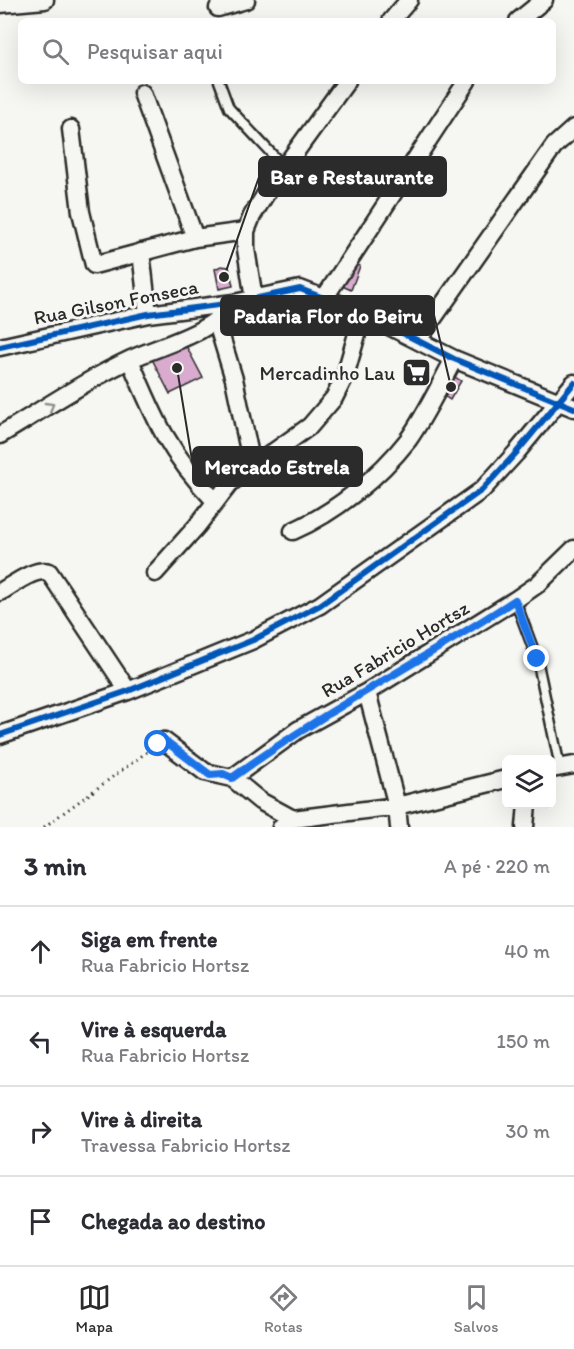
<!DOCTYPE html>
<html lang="pt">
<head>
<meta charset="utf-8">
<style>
  body { margin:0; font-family:Itim,sans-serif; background:#f2f2f3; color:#2b2b33 }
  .controls { position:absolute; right:18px; bottom:18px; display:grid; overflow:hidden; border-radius:9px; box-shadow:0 6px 24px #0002 }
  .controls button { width:54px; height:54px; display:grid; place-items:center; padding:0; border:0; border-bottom:2px solid #e1e1e2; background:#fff; color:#2b2b33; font:30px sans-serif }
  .stop { position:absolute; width:18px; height:18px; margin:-14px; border:4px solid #1a73e8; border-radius:50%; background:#fff }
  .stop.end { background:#1a73e8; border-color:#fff; box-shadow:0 2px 6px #0008 }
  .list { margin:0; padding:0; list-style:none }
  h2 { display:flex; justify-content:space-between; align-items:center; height:78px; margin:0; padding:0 24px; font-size:26px }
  h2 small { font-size:20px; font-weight:400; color:#7c7c81 }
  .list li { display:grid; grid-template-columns:39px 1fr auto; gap:18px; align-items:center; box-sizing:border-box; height:90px; padding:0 24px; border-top:2px solid #e1e1e2 }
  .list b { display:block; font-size:22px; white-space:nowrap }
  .list p { margin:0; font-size:20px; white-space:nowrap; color:#7c7c81 }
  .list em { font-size:20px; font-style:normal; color:#7c7c81 }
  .icon { flex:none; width:33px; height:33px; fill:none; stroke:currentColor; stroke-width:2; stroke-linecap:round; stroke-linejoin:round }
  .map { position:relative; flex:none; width:574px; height:827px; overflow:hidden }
  .search { position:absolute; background:#fff; box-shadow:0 6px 24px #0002; left:18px; right:18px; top:18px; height:66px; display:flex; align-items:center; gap:15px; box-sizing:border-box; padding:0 21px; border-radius:9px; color:#7c7c81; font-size:22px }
  .sheet { height:438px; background:#fff }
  nav { display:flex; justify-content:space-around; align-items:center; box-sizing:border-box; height:84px; border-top:2px solid #e1e1e2; background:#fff; font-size:16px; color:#7c7c81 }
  nav a { display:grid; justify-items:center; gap:3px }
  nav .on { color:#2b2b2b }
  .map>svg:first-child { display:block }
</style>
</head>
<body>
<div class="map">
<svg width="574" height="827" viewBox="0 0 574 827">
  <rect width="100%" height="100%" fill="#f6f6f2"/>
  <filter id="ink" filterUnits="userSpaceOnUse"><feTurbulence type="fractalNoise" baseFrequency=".0167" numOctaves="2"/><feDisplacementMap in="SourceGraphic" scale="12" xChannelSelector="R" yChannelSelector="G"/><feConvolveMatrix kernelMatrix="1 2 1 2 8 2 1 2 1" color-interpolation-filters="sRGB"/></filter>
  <g filter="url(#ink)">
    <path fill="#d9accf" stroke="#2b2b2b" stroke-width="1.5" d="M347,261L360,266L351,290L338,284Z
      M221,266L229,267L233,286L219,289L215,269Z
      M238,313L243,326L222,336L221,320Z
      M183,340L203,378L170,394L152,359Z
      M417,361L424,364L415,381L409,378Z
      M452,375L461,381L450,400L441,394Z"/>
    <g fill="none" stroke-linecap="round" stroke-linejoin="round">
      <defs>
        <path id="lane" d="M219,81L229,108L285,168
          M515,600L537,659L560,767"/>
        <path id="street" d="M0,4L45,0
          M218,8L246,0
          M391,21L409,0
          M518,21L544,0
          M142,93L195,238
          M71,129L81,212L94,265L195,238L246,231
          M141,252L148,314
          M325,297L467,81
          M254,299L246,249V231L252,216L270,187L347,81
          M216,320L234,379L252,465
          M418,340L554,146L574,128
          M0,347L148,314L234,303L300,289L363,313L454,359L574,408
          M130,360C155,420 169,453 215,501
          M0,435C42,410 86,380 131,359C167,343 208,335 234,303
          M293,531C336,512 379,477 408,440C426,415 439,386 454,359
          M155,573L197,526L230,483L310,426L334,398L345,376L363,313
          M0,592C13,585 35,567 49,572L128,691
          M367,692L397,806L399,827
          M0,735L128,691L253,640L320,605L482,490L516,453L574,383
          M158,744L164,741L205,772L232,778L260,801L293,819
          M552,769L574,765
          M232,778L298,730L367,692L515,600L538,584L574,549
          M281,827L293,819L397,806L506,779
          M525,827L527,804"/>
      </defs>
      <use href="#lane" stroke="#2b2b2b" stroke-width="13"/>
      <use href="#street" stroke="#2b2b2b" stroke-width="21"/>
      <path stroke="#2b2b2b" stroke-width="3" stroke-dasharray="1.5 4.5" stroke-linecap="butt" d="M44,827L147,752"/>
      <use href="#lane" stroke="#f6f6f2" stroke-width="8"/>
      <use href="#street" stroke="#f6f6f2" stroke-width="16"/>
      <defs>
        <path id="cycleway" d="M0,347L148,314L234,303L300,289L363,313L454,359L574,408
          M0,735L128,691L253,640L320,605L482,490L516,453L574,383"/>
      </defs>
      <use href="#cycleway" stroke="#f6f6f2" stroke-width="10"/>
      <use href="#cycleway" stroke="#0057b8" stroke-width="6"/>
    </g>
    <defs><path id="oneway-chevron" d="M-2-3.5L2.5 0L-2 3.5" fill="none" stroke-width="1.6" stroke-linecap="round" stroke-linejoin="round" transform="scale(1.5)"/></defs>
    <use stroke="#90908e" href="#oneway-chevron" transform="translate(50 406) rotate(-30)"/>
  </g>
  <g fill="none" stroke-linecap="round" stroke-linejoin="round" filter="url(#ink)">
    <path stroke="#1a73e8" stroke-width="8" d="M158,744L164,741L168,743L210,775L223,774L232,778C322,712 422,661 515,600L537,659"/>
  </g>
  <defs>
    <symbol id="supermarket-square" viewBox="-11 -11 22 22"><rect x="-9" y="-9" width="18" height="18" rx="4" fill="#2b2b2b" stroke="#f6f6f2"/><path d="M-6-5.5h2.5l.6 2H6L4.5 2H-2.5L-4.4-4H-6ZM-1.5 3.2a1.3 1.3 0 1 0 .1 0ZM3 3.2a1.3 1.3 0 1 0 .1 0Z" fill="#fff"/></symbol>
  </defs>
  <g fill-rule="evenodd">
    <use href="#supermarket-square" x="400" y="356" width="33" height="33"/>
  </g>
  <g text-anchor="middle" stroke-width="6" stroke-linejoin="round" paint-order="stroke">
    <g font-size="20" fill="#2b2b2b" stroke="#f6f6f2">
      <text transform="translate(116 302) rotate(-11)" y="7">Rua Gilson Fonseca</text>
      <text transform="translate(395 649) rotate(-31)" y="7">Rua Fabricio Hortsz</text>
    </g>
    <g font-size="20" fill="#2b2b2b" stroke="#f6f6f2" text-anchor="end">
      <text x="395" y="380">Mercadinho Lau</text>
    </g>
  </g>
  <path fill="none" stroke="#2b2b2b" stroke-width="2" d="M224 277L259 177M451 387L434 315M177 368L193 466"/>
  <g fill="#2b2b2b" stroke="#f6f6f2" stroke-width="2">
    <circle cx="224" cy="277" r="6"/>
    <circle cx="451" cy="387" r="6"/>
    <circle cx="177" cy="368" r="6"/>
  </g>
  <g fill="#2b2b2b" stroke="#2b2b2b" stroke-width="2">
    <rect x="259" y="157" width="187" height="39" rx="6"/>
    <rect x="221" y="296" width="213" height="39" rx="6"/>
    <rect x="193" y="447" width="169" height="39" rx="6"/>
  </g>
  <g font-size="21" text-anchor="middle" font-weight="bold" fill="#fff">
    <text x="352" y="184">Bar e Restaurante</text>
    <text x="328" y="323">Padaria Flor do Beiru</text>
    <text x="277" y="474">Mercado Estrela</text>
  </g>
</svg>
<div class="controls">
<button><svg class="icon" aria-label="layers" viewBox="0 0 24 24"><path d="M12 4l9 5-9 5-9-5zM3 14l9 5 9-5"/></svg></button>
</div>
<div class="stop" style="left:158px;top:744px"></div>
<div class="stop end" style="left:537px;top:659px"></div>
<div class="search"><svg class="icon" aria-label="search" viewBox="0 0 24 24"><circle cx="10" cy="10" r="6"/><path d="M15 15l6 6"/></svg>Pesquisar aqui</div>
</div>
<section class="sheet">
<h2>3 min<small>A pé · 220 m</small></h2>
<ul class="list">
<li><svg class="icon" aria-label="ahead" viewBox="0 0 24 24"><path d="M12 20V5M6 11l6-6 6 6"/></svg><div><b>Siga em frente</b><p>Rua Fabricio Hortsz</p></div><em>40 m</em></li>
<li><svg class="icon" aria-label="left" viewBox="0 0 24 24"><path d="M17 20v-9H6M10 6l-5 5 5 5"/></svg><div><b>Vire à esquerda</b><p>Rua Fabricio Hortsz</p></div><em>150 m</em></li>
<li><svg class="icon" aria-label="right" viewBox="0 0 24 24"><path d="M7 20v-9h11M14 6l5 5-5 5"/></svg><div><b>Vire à direita</b><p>Travessa Fabricio Hortsz</p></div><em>30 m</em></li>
<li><svg class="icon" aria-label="arrive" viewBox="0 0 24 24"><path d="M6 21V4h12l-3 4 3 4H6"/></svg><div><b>Chegada ao destino</b></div></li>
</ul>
</section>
<nav>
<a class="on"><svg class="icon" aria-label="map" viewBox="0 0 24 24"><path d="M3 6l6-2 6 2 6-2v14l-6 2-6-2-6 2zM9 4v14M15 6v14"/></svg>Mapa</a>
<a><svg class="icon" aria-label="directions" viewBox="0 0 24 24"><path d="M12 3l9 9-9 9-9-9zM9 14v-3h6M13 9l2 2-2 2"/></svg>Rotas</a>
<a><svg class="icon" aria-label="saved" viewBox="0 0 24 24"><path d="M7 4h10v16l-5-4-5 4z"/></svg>Salvos</a>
</nav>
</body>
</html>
